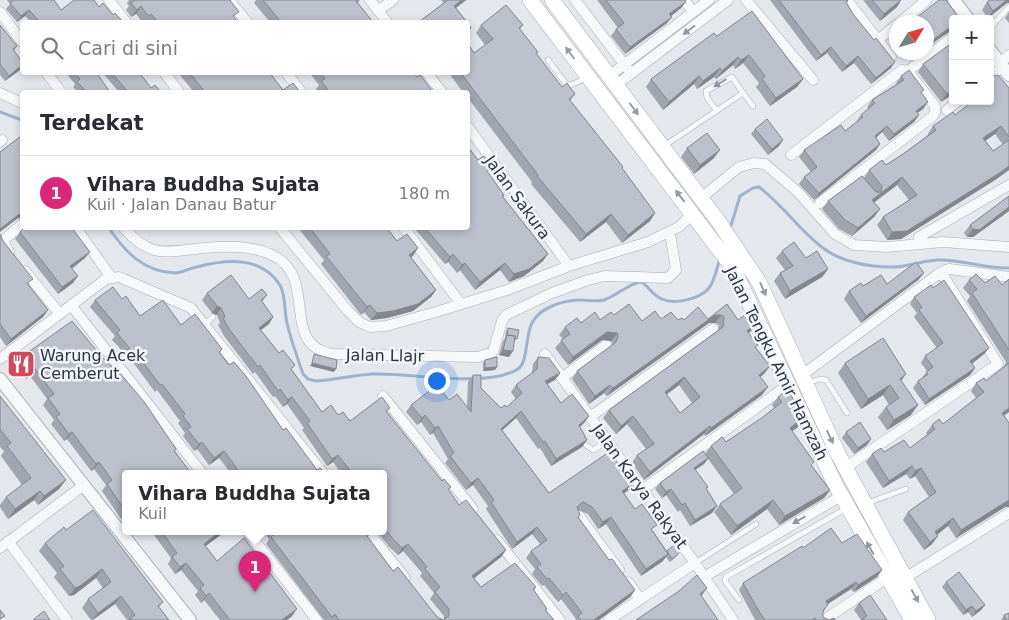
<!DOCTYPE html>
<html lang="id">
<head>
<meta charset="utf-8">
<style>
  body { margin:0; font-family:"DejaVu Sans",sans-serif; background:#f7f7f7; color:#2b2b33 }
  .controls { position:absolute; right:15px; top:15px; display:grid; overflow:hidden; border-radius:5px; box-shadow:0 2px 8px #0003 }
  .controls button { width:45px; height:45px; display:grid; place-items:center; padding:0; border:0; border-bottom:1px solid #e1e1e2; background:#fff; color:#2b2b33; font:25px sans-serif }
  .compass { position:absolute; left:889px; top:15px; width:45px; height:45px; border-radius:50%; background:#fff; box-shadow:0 2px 8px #0003; rotate:52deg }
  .you { position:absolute; left:436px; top:380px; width:18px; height:18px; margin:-12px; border:4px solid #fff; border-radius:50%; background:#1a73e8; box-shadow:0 0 0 8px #1a73e833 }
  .badge { display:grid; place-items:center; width:32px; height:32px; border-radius:50%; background:#db2777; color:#fff; font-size:16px; font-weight:700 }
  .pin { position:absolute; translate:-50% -41px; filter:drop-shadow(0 1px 2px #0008) }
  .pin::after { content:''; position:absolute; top:26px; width:18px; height:15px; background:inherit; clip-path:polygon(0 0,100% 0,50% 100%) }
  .popup { position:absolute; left:122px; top:470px; width:265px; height:65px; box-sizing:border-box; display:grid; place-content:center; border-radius:5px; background:#fff; filter:drop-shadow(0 1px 4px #0005); font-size:16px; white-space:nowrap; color:#7c7c81 }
  .popup b { font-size:19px; color:#2b2b33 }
  .popup::after { content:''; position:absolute; left:50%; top:100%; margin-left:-10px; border:10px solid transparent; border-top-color:#fff }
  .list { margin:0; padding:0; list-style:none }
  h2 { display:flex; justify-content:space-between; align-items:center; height:65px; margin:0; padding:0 20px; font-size:21px }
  h2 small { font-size:16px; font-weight:400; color:#7c7c81 }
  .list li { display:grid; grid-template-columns:32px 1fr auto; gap:15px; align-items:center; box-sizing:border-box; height:75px; padding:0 20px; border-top:1px solid #e1e1e2 }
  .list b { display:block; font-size:19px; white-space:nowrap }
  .list p { margin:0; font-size:16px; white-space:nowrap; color:#7c7c81 }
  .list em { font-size:16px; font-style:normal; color:#7c7c81 }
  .icon { flex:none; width:28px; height:28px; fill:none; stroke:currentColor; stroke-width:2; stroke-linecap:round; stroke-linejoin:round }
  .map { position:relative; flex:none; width:1009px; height:620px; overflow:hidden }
  .search { position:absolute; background:#fff; box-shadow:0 2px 8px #0003; left:20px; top:20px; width:450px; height:55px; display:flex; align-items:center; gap:12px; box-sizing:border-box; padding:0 18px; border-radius:5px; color:#7c7c81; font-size:19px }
  .panel { position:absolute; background:#fff; box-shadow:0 2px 8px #0003; left:20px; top:90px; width:450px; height:140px; border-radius:5px }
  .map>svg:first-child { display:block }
</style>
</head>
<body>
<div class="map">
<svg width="1009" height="620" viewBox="0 0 1009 620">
  <rect width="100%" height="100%" fill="#e4e7ec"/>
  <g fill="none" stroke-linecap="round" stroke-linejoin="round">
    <path stroke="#9fb4cc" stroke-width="3" d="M0,112L22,120
      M109,228C125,252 144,272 175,273C182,273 190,268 197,267C227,259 261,256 280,285C286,296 284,311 287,323C291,340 297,357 303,374L308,379L316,381C335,380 353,375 372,374C411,372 486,389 518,369C528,363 525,336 532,323C540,307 564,300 581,300C589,300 596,302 604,300C617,296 627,284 641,282C649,286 653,296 662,299C674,305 700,299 709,288C715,280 717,267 720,258
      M730,229L740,196L753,188L759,187C783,205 800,231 823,248C841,262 869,267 892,267C907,267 922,261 937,260C962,259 984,269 1009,268"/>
    <defs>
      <path id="service" d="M990,28L1009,7
        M548,60L566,84L571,85L586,78
        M743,93L753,106
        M664,146L743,93L732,77L706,91L707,98L717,111
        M205,324L213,317
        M808,383L820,379L826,380L847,413
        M586,445L593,450L606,442
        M867,503L906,489
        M695,563L756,524
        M739,600L725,581L726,577L847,508"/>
      <path id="minor" d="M109,0L126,22
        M229,0L247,22
        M370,0L387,22
        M575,0L628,69
        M684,0L693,12
        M746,0L813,80
        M847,0L891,57
        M378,11L393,0
        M0,12L22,42
        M900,22L927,0
        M878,40L896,25
        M1000,63L1009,55
        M908,71L953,37
        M46,72L61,92
        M164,72L179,92
        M286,72L301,92
        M426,72L442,92
        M609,76L709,0
        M990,76L1003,67
        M616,85L728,0
        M0,93L22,103
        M947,110L958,101
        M468,127L569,266
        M0,142L2,140
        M791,155L902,70L908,71L935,106V113L932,117L820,203
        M701,198L739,167L754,163L765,164L798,192L835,234L854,245L887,247L943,242L1009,247
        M76,228L111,277
        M124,228C151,260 168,251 204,248C226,246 251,245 272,255C320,277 278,344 332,354L478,357L493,352L502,321L506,315L552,293L588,280L605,276L668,278L676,270L670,233
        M280,228L348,311L359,322L370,327L386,326L436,312L507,290L569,266L648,242L679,227L693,213
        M404,228L461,304
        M919,237L1009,185
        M9,252L3,241L22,224
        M25,271L59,313
        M71,305L202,473
        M545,354L695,563L733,620
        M0,359L106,279L119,277L191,308L323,473
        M801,376L941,272
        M562,378L606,345
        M383,396L473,509
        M590,417L713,329
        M845,468L998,364L941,272L949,269L1009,277
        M642,490L788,385
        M579,516L619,570
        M247,531L317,620
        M368,531L405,578
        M497,540L560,620
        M8,541L67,620
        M0,548L84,485
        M704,577L841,496
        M905,578L1009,513
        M628,582L640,599
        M609,620L695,563
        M824,620L887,578"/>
      <path id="tertiary" d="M954,0L968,19
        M990,50L1009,75
        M0,379L190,620"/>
      <path id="primary" d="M530,0L733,268L835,484L912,620
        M552,0L718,221L759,282L838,454L928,620"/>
    </defs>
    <use href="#service" stroke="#a9aeb7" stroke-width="6"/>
    <use href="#minor" stroke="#a9aeb7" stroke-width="11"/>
    <use href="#tertiary" stroke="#a9aeb7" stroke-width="14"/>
    <use href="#primary" stroke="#a3abb8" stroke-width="16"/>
    <use href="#service" stroke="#f7f8fa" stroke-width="5"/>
    <use href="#minor" stroke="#f7f8fa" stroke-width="10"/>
    <use href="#tertiary" stroke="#f7f8fa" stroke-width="12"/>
    <use href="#primary" stroke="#fff" stroke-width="15"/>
  </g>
  <path fill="#a1a5ae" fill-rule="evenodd" d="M7,0H54L61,10L99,7L123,22H31L25,16L17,22L6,9L10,4Z
    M129,0H230L234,18L238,22H147L146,21L142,22L136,14L131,17L126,10L129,6L127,3Z
    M256,0H360L358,3L373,22H270L254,3Z
    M441,0H466L456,8L467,22H419L444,3Z
    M597,0H685L681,8L671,16L667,23L625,54L611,36L616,29L618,28Z
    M770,0H847L846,3L853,14L891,68L871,84L854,63L842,72L827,53L816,61Z
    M863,0H901L897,7L880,21Z
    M1009,0V3H1007L988,18L982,10L987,2Z
    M1009,12V23L1005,18Z
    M0,25L17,46L14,51L22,62V66L20,70L5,81L0,75Z
    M481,25H523L520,29L536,54L562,87L575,94L570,101L623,167L622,168L655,213L650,221L622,243L606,222L580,242L531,184L532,182L468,98V92H463L448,72H468L474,53L485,45L476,33Z
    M717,36L803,79L797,87L770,106L756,87L759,83L743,63L735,69L733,65L716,79L714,77L697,89L694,84L663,110L646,87L651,79Z
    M896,36V44L893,40Z
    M903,52H921L910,61Z
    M923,64L953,94L941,102L918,72Z
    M65,72H99L97,74L110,92H78L73,87L75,84Z
    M102,72H139L151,88L161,92H119Z
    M180,72H274L271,75L283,90L300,92H194L179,74Z
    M309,72H413L417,77L433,92H319L316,89L319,85Z
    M901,76L922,93L923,109L917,113L919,115L914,122L889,141L882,132L876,138L880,144L876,150L814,200L799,184L804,177L811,172L799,157L804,150L845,131L856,122L861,115L869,108L867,107L872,100L897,84L896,83Z
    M1009,88V170L995,180L901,239L887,240L877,225L883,217L909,200L897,185L874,202L880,209L874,217L852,236L839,229L822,209L828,201L864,178L869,170L886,165L903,154L928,135V134L933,126ZM995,134L1003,145L993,151L985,140Z
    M755,129L779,146L768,155L751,134Z
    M687,148L714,158L694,174L681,157Z
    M488,173L504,195L503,197L548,254L543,261L524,276L509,282L500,270L475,290L460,270L457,273L448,262L445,264L414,228H468Z
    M1009,196V211L973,237H967L964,233L970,225Z
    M298,228H387L397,241L418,248L411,257L436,290L431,297L413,311L387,318L371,320L364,312L361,315L321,264L324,260Z
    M20,232L85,258L72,269L73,283L58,294L15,239Z
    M0,234L3,241L29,285L43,317L6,346L0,337Z
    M782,251L806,258L828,269L822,277L785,299L774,281L780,273L785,270L776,258Z
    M924,273L918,280L861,323L844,299L849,291L863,286L887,284Z
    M1009,279V412L1004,415L1005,507L956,538L948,526L937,535L932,544L924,550L903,520L908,512L929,497L915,476L910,479L906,474L883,488L866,462L872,454L910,448L928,435L926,433L932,425L943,424L976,398L971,391L976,383L986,381L1004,367L1006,362L967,301L970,296L963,288L969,280L985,283L1002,285Z
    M207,293L249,299L267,295L262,302L273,317L269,324L261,330L292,370L322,412L338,415L350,421L387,412L459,505L506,550L501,557L474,578L481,587H536L534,590L547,609L546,610L554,620H324L266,544L269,539L263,531H367L368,537L393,571L437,617L444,620V616L430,599L434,593L420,576L422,573L403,551L398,555L389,547L379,534L381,531H384V473H341L333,462L327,466L302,430L304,428L287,404L283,407L275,396L273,397L255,372L253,374L224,336L218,325L220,323L217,315L212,313L202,300Z
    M914,297L989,348L984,354L972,364L975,368L970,375L925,405L913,388L918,381L922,378L927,371L921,363L925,356L937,348L914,317L917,313L910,304Z
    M122,299L140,316L181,325L222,349L220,353L283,430L317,470L325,473H231L219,458L209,465L197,449L194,451L183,436L185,433L178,423L180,421L157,390L155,392L132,361L130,362L118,346L112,340L115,336L90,307L95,300Z
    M727,304L738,320L757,323L751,331L748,333L755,348L764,374L760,377L762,395L705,436L704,434L644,480L632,463L637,455L646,449L627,424L616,434L603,418L609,410L718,330L719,325L715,323H709L607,396L604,393L589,404L572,379L577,371L613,345L611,341L602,340L568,365L555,348L563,339L559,335L565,327L581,323L600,320L614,315L642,321L661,319L678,320L708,319ZM679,385L692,403L680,413L666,395Z
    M508,328L515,342H514L509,357L499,355L503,341L505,338L506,331Z
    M538,357L560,373L555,380L547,384L561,403L589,416L584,423L580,427L587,440L582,447L551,466L540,448L538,449L516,418L502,430L549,493L629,490L624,493L635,509L653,531L667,551L678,555L670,562L666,557L663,561L641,576L606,524L598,529L588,514L578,510L580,515L578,518L609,560L635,590L630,597L599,620H575L576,619L561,599L558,602L544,585L542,586L532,574L535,569L526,558L531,551L540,544L532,534L512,549L486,509L488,506L473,485L466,490L445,463L448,459L433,433L430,435L421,422L417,425L406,412L411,405L449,400L467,406L468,382L473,375L481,388L501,408L507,407L516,399L511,392L516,385L532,373L533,364Z
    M20,358L176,449L175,451L191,473H197H126V515L121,519L102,491L106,485L94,469L91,471L67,439L64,441L51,424L54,420L43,405L47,399L30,376L26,379L15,365Z
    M485,360L497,367L495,370L483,371V363Z
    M845,363L902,381L911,415L887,430L878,417L886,407L889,405L883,395L861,409L838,373Z
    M0,396L59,489L38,505L34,500L8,519L0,507V505L6,497L22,485L1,456L4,451L0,447Z
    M778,397L803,418L798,427L792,431L812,466L830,490L824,498L779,525L767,509L731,535L714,512L720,504L734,494L708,459L704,464L695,470L717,506L712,513L690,526L680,510L678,512L666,495L662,498L655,489L660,483L705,454L711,446L726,442L763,417L774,408L772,405Z
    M846,432L867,445L854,454L842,438Z
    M66,530L163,602L159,607L169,620H127L115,604L93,620H91L82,608L88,599L103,588L96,578L74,595L69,596L54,577L57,573L39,551L45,543Z
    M151,531H191L194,534L226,531L205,546L217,561L292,616L287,620H220L204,600L201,603L195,595L198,591L181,570L175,574L168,564L171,558Z
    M842,543L882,570L877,577L854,592L851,589L828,604L823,613V617L829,620H835H755L739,590L743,583L803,548Z
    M946,582L985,605L981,610L972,617L968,612L963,615L942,587Z
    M859,603L887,620H861L854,610Z
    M1004,615L1009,620H1001Z"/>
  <path fill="#83868d" d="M462,0H466L448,14L454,6Z
    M901,0L897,7L880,21L884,14Z
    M1007,0H1009V3H1007L988,18L993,11Z
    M686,2L681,8L665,21L669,14Z
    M141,6L136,14L131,17L137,10Z
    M29,10L25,16L17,22L21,16Z
    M672,17L667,23L625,54L630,47Z
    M953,25V31L949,32L926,48V45Z
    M831,47L827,53L816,61L821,55Z
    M921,52L910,61L916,53Z
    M749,55L743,63L735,69L741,60Z
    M858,56L854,63L842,72L846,66Z
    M738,57L733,65L716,79L722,71Z
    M895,62L891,68L871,84L876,78Z
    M22,65L20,70L5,81L9,76Z
    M720,68L714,77L697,89L703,81Z
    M699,76L694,84L663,110L669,102Z
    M803,79L797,87L770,106L776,98Z
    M953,90V94L941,102L947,94Z
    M928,102L923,109L911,118L916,111Z
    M919,115L914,122L889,141L894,134Z
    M887,126L882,132L870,143L875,136Z
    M1001,126L995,134L978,146L983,138Z
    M783,140L779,146L768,155L772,149Z
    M880,144L876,150L814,200L819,193Z
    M720,150L714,158L694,174L700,165Z
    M1009,166V170L995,180L901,239L887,240L892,232Z
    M902,177L897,185L867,208L872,200Z
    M1009,207V211L973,237H967L973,229Z
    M880,209L874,217L852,236L858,228Z
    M22,212V219L18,218L0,232V229Z
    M655,213L650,221L622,243L628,235Z
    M611,214L606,222L580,242L586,234Z
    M418,248L413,256L404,262L409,255Z
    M90,252L85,258L65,273L70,266Z
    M453,254L448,262L445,264L450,257Z
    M548,254L543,261L524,276L509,282L514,274Z
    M465,263L460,270L457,273L462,265Z
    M505,263L500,270L475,290L480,282Z
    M828,269L822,277L785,299L790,291Z
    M924,273L918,280L861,323L866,316Z
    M78,276L73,283L58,294L62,287Z
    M436,290L431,297L413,311L387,318L371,320L377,313Z
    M370,305L364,312L361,315L367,307Z
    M217,306L221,308L217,315L212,313Z
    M48,310L43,317L6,346L11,339Z
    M715,315H721L715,323H709L607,396L613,388Z
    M273,317L269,324L254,335L259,328Z
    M757,323L751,331L741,339L747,331Z
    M607,332L617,333L611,341L602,340L568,365L573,357Z
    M989,348L984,354L966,368L970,361Z
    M503,350L513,351L509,357L499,355Z
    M312,363L336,369L334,372L310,366Z
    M770,366L764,374L753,383L759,375Z
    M497,367L495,370L483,371L485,368Z
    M975,368L970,375L925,405L929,399Z
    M35,369L30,376L26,379L31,372Z
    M560,373L555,380L540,388L545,381Z
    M906,374L899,384L900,379Z
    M684,377L679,385L659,400L665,392Z
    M610,385L604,393L589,404L595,396Z
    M890,385L883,395L861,409L868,399Z
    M768,387L762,395L705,436L711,428Z
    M292,397L287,404L283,407L288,400Z
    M918,405L911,415L887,430L894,420Z
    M1009,408V412L997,421L1002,413Z
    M521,411L516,418L496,436L501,429Z
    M425,415L421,422L417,425L422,418Z
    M589,416L584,423L574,432L579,425Z
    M633,416L627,424L616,434L621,426Z
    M803,418L798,427L784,437L790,428Z
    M438,426L433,433L430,435L435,428Z
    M710,426L704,434L644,480L650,472Z
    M72,432L67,439L64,441L69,434Z
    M871,439L867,445L854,454L858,448Z
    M587,440L582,447L551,466L556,459Z
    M202,442L197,449L194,451L199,444Z
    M224,451L219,458L209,465L214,458Z
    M338,455L333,462L327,466L332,459Z
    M708,458L704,464L689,474L694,468Z
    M99,462L94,469L91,471L96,464Z
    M912,466L906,474L883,488L889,481Z
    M921,468L915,476L910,479L915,471Z
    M478,478L473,485L466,490L471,483Z
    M66,480L59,489L38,505L44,496Z
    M634,483L629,490L617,498L622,491Z
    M671,489L666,495L662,498L666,492Z
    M830,490L824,498L779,525L785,516Z
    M40,491L34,500L8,519L15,509Z
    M773,500L767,509L731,535L737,526Z
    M1009,500V507H1005L956,538L961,530Z
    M717,506L712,513L690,526L695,520Z
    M126,512V515L121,519Z
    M611,517L606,524L598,529L603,522Z
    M953,518L948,526L930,540L935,532Z
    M537,527L532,534L512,549L517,542Z
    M221,531H226L199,551L204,544Z
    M938,536L932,544L924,550L930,542Z
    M408,544L403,551L398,555L402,548Z
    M506,550L501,557L468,583L472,576Z
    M668,554L663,561L641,576L646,569Z
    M186,563L181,570L175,574L180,567Z
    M102,569L96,578L74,595L69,596L75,588Z
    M882,570L877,577L854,592L858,585Z
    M856,582L851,589L821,608L826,601Z
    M707,588L702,595L695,601L700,594Z
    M635,590L630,597L599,620H594Z
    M566,592L561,599L558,602L563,595Z
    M209,593L204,600L201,603L206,596Z
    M121,596L115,604L92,620L98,613Z
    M985,605L981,610L972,617L976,611Z
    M972,606L968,612L963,615L966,610Z
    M297,609L292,616L287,620H282Z"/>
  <path fill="#bbc0ca" stroke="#83868d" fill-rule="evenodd" d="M14,0H54L61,10L74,0H94L99,7L103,3L113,15L115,13L123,22H40L29,10L21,16L10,3Z
    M135,0H230L239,12L233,16L238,22H158L151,14L148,16L141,6L137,10L131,3Z
    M263,0H357L356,1L373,22H281Z
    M448,0H462L454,6L467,22H422L420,21Z
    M606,0H685L686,2L669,14L672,17L630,47L616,29L624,23Z
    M779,0H847L848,1L846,2L853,14L874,40L876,38L895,62L876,78L858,56L846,66L831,47L821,55Z
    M872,0H901L884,14Z
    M939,0H946L960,19H953V25L926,45V22H911Z
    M990,0H1007L993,11L987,2Z
    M506,5L523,25L519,28L538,52L536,53L562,87L567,83L575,94L569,99L623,167L622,168L655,213L628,235L611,214L586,234L537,176L538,175L460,72H468V44L474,53L493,39L481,25Z
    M752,11L803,79L776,98L762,79L765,76L749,55L741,60L738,57L722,71L720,68L703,81L699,76L669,102L651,79L714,33L717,36Z
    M468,23L471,28L468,31Z
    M0,25L17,46L13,49L22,62V65L9,76L0,64Z
    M953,42V90L947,94L923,64Z
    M909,70L924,90L921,92L928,102L916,111L919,115L894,134L887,126L875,136L880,144L819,193L804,177L817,167L804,150L841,125L845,131L863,117L861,115L875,103L872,100L904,80L901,76Z
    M74,72H96L110,92H87L77,82L80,79Z
    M111,72H139L151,88L155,85L161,92H128Z
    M189,72H269L283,90L293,83L300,92H205Z
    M320,72H413L417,77L420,75L433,92H330L321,81L325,79Z
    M990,72L996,76L998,75L1009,88V137L1001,126L983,138L993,151L1009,140V166L1001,172L907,231L892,232L883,217L917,195L902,177L872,200L880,209L858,228L845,220L828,201L862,176L876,192H881L882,186L869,170L882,160L886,165L903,154L936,130L933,126L953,112L955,115L973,101H990Z
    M767,119L783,140L772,149L755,129Z
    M707,133L720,150L700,165L687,148Z
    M21,136L22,138V212L0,229V152Z
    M468,147L478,160L484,156L493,167L487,171L504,195L502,196L548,254L529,269L514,274L505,263L480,282L465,263L462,265L453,254L450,257L425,228H468Z
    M1009,196V207L979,230L973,229L970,225Z
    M24,228H72L90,252L70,266L78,276L62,287L20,232Z
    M310,228H387L397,241L407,234L418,248L409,255L436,290L418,304L393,311L377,313L370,305L367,307L326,256L330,254Z
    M0,234L3,241L33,279L27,283L48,310L11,339L0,324Z
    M794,242L806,258L817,251L828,269L790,291L780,273L793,266L782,251Z
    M916,262L924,273L866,316L849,291L861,283L863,286L881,275L887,284Z
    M976,274L985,283L995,276L1002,285L1009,279V350L972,293L977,289L969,280Z
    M231,275L249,299L262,289L267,295L261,300L273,317L259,328L279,353L283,350L295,365L291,369L322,412L331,405L338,415L343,412L350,421L382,397L390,408L386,411L442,481L444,479L451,487L448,489L459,505L466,500L506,550L472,576L481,587L515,563L536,587L533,589L547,609L545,610L554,620H339L335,614L332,617L271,537L275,534L273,531H367L370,534L367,536L393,571L398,567L437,617L443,620L449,616V609L435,592L440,587L425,569L427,567L408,544L402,548L394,540L384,527L387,525L384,521V473H352L338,455L332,459L307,423L310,421L292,397L288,400L280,389L278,391L260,365L258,367L229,329L223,318L225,317L221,308L217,306L207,293Z
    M944,280L989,348L970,361L975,368L929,399L918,381L928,374L926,372L933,367L925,356L943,343L919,310L922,307L914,297L931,285L933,288Z
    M113,287L122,299L126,296L140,316L163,300L181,325L195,314L222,349L219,352L229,365L234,362L246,376L283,430L286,428L317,470L320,468L325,473H233L238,470L224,451L214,458L202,442L199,444L187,429L191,427L183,416L185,414L162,384L160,385L137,354L135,355L122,339L117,333L120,330L95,300Z
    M629,304L642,321L655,311L661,319L671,312L678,320L682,318L684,320L698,307L708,319L727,304L738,320L749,312L757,323L747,331L758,345L755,347L770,366L759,375L768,387L711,428L710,426L650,472L637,455L654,444L633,416L621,426L609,410L723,327L724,317L721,315H715L613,388L610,385L595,396L577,371L616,342L618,337L617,333L607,332L573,357L561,340L570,334L565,327L577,318L581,323L595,312L600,320L611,312L614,315ZM684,377L700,397L680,413L665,392Z
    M72,321L107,363L108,362L117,374L119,372L145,403L176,449L174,451L191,473L195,470L197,473H126V512L107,484L112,480L99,462L96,464L72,432L69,434L56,417L60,414L48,398L54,394L35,369L31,372L20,358Z
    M508,328L519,330L517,339H515V336L507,335Z
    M507,335L515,336L513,351L503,350Z
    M883,338L906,374L900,379L918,405L894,420L886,407L899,398L890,385L868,399L845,363Z
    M314,354L337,360L336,369L312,363Z
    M497,357V367L485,368V360Z
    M538,357L549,358L560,373L545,381L561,403L572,394L589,416L579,425L587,440L556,459L545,441L543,442L521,411L501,429L549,493L609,452L634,483L622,491L635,509L642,504L657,525L651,529L668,554L646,569L611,517L603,522L592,507L583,502L577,507L580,515L578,517L609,560L612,559L635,590L594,620H581L578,616L582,613L566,592L563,595L549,578L547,579L537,567L541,564L531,551L547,540L537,527L517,542L491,502L494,500L478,478L471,483L450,456L454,453L438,426L435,428L425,415L422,418L411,405L437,385L449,400L457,394L471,412L473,375H481V388L501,408L505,405L507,407L522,393L516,385L537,369Z
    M1009,363V408L1002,413L1009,423V500L961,530L953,518L935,532L938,536L930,542L908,512L936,492L921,468L915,471L912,466L889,481L872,454L881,448L884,452L904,440L910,448L935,429L932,425L939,419L943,424L984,392L976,383L984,378L986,381Z
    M788,389L803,418L790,428L814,462L811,465L830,490L785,516L773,500L737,526L720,504L742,488L711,446L722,437L726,442L763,417L782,402L778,397Z
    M0,396L66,480L44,496L40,491L15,509L6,497L31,478L7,446L11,443L0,429Z
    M860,422L871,439L858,448L846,432Z
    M703,451L708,458L694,468L708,487L706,488L717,506L695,520L685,503L682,505L671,489L666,492L660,483Z
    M93,510L163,602L158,606L169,620H129L135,615L121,596L98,613L88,599L111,582L102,569L80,586L75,588L60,569L64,566L45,543L64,527L66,530Z
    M831,528L842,543L857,534L882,570L858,585L856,582L826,601L828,605L823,610V617L829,620L834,618L835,620H816L815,618L812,620H765L760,613L743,583L802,546L803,548Z
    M161,531H191L194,534L198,531H221L204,544L217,561L244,538L297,609L282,620H230L209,593L206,596L200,588L204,585L186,563L180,567L172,557L177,553Z
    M674,545L680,552L672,559L667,551Z
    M959,572L985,605L976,611L972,606L966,610L946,582Z
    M697,575L707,588L700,594L718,620H636L679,591Z
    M870,595L887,620H861L867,616L859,603Z
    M0,610L5,616L0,619Z
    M44,611L50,620H34V619Z
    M1009,613V620H1006L1004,615Z"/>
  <defs><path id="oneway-solid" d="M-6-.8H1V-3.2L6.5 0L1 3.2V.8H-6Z" transform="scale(1.25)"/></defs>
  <g fill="#9196a0">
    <use href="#oneway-solid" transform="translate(689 30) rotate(143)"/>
    <use href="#oneway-solid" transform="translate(720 83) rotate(149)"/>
    <use href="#oneway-solid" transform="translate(799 520) rotate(150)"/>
  </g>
  <g fill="#959aa2">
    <use href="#oneway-solid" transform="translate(570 53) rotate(-127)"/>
    <use href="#oneway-solid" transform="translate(634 109) rotate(53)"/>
    <use href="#oneway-solid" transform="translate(680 196) rotate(-128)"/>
    <use href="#oneway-solid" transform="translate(763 289) rotate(66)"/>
    <use href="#oneway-solid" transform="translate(830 437) rotate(65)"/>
    <use href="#oneway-solid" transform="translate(870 548) rotate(-119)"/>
    <use href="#oneway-solid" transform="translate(915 596) rotate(61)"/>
  </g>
  <defs>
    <symbol id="restaurant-square" viewBox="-11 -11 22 22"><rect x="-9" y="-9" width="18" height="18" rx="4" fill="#d1495b" stroke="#f4f6f9"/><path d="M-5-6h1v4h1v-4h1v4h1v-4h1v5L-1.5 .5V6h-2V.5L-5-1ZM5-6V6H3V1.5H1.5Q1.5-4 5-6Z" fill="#fff"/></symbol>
  </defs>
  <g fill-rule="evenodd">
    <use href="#restaurant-square" x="5" y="348" width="32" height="32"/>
  </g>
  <g text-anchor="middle" stroke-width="5" stroke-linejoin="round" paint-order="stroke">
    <g font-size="16" fill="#2b3445" stroke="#f4f6f9">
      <text transform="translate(518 197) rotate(54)" y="6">Jalan Sakura</text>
      <text transform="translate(385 355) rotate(1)" y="6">Jalan Llajr</text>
      <text transform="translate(777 363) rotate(64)" y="6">Jalan Tengku Amir Hamzah</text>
      <text transform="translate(640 486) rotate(54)" y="6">Jalan Karya Rakyat</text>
    </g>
    <g font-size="16" fill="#2b3445" stroke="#f4f6f9" text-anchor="start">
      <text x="40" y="361">Warung Acek<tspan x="40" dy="18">Cemberut</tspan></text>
    </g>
  </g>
</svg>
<div class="controls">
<button>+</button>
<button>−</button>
</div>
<svg class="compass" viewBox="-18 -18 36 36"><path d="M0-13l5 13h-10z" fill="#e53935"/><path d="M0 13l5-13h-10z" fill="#7c7c81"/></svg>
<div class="you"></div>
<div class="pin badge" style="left:255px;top:592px">1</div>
<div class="popup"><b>Vihara Buddha Sujata</b>Kuil</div>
<div class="search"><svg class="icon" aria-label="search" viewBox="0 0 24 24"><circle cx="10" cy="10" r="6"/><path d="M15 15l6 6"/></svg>Cari di sini</div>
<section class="panel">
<h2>Terdekat<small></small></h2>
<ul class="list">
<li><span class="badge">1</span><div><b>Vihara Buddha Sujata</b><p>Kuil · Jalan Danau Batur</p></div><em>180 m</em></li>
</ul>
</section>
</div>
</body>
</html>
